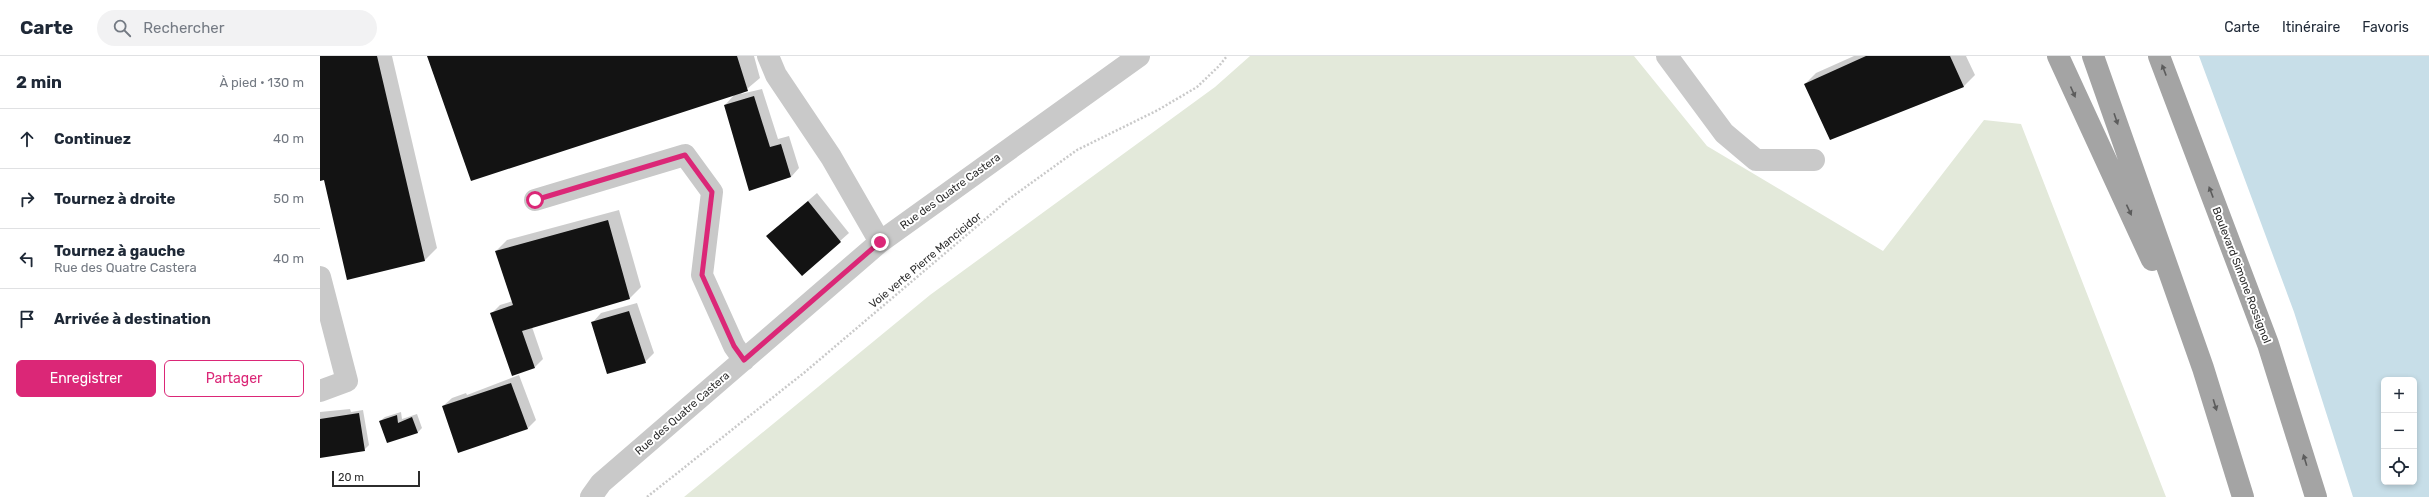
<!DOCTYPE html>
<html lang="fr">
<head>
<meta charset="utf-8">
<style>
  body { margin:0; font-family:Rubik,sans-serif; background:#f2f2f3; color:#1f2937 }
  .controls { position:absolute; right:12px; bottom:12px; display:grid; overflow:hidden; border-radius:6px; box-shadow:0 2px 6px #0003 }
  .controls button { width:36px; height:36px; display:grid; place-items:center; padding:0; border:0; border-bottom:1px solid #e0e1e3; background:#fff; color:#1f2937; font:20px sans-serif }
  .scale { position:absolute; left:12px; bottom:10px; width:88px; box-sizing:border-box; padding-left:4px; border:2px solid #2c2c2c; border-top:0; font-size:11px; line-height:14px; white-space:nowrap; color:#2c2c2c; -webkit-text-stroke:3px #fff; paint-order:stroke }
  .stop { position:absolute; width:12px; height:12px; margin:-9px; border:3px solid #db2777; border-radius:50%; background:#fff }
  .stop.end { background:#db2777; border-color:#fff; box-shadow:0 1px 4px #0008 }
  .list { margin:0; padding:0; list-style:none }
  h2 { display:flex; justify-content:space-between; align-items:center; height:52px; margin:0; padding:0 16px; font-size:17px }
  h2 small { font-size:13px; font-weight:400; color:#747a83 }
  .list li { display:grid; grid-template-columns:26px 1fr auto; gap:12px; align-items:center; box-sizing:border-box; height:60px; padding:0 16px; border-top:1px solid #e0e1e3 }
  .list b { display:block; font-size:15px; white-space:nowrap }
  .list p { margin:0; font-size:13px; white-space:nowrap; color:#747a83 }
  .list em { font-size:13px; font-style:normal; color:#747a83 }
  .actions { display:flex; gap:8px; padding:12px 16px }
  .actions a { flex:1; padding:9px 0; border:1px solid #db2777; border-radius:6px; text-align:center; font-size:14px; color:#db2777 }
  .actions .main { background:#db2777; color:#fff }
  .icon { flex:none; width:22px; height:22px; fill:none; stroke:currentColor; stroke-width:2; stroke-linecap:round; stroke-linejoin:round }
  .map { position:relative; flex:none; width:2109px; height:441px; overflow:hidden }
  header { display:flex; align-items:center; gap:24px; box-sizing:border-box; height:56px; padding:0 20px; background:#fff; border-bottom:1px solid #e0e1e3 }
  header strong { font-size:19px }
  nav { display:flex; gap:22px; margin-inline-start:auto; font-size:14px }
  .search { width:280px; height:36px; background:#f2f2f3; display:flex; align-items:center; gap:10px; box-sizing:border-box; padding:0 14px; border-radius:22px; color:#747a83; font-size:15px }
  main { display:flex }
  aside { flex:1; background:#fff }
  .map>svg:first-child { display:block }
</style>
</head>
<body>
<header>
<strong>Carte</strong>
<div class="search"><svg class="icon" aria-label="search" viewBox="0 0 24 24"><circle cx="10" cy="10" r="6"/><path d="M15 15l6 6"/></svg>Rechercher</div>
<nav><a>Carte</a><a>Itinéraire</a><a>Favoris</a></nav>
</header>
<main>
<aside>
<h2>2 min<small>À pied · 130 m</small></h2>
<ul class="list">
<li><svg class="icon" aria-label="ahead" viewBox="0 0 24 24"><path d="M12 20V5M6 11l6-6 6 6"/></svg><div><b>Continuez</b></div><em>40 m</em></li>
<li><svg class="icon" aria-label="right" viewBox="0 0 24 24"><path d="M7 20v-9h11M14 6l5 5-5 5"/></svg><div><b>Tournez à droite</b></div><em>50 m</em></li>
<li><svg class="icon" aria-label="left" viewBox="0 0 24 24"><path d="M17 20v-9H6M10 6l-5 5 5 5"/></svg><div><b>Tournez à gauche</b><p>Rue des Quatre Castera</p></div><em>40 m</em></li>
<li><svg class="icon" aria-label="arrive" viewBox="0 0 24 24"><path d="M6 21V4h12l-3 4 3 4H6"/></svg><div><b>Arrivée à destination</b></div></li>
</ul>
<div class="actions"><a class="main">Enregistrer</a><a>Partager</a></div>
</aside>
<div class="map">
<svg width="2109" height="441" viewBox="0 0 2109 441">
  <rect width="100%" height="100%" fill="#fff"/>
  <path fill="#e3e9da" d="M930,0H1314L1387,90L1563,195L1664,64L1701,68L1846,441H364L610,239L895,31Z"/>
  <path fill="#c7dee8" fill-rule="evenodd" d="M1879,0H2109V441H2033L1974,256ZM2064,324H2094V426H2064Z"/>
  <path fill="#0003" d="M0,0H72L117,192L104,205L5,123L0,124Z
    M109,0H434L440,22L421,38L442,33L458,83L469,80L479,112L471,121L430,133L405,49L415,38Z
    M1534,0H1646L1655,19L1644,30L1510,83L1485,28L1496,17Z
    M497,137L529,177L482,219L447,180Z
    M299,154L321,231L310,242L212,271L223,303L215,311L171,258L180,249L193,245L176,195L187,184Z
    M317,247L334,297L325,306L273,266L281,257Z
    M199,319L216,364L208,372L123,350L132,342L146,337L147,339Z
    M30,353L31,356L43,354L49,389L44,394L0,401V356Z
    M81,356L82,363L97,358L102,372L97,377L60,365L65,361Z"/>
  <path fill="#131313" d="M0,0H57L105,205L27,224L4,124L0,125Z
    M107,0H417L428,35L151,125Z
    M1546,0H1630L1644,31L1510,84L1484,28Z
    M434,40L450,91L461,88L471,121L429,135L404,49Z
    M488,145L521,186L482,220L446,180Z
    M288,164L310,243L202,275L215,312L192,320L170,257L193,249L175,195Z
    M309,255L326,307L287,318L271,266Z
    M191,327L208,373L138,397L122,350Z
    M39,357L45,395L0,402V363Z
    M77,359L78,367L92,361L98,377L67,387L59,365Z"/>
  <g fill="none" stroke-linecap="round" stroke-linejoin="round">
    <path stroke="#c9c9c9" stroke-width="2.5" stroke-dasharray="2 2" stroke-linecap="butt" d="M327,441L485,316L689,143L757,94L838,54L877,31L899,10L907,0"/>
    <path stroke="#c9c9c9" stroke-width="22" d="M448,0L456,19L511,101L560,186
      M1347,0L1404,77L1436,104H1494
      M215,144L365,99L392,136L382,219L414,290L424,304
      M0,221L27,325L0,335
      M271,441L281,427L560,186L819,0"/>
    <path stroke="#a4a4a4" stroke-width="22" d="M1738,0L1832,204
      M1773,0L1883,312L1923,441
      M1839,0L1948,288L1996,441"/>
  </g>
  <defs><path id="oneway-solid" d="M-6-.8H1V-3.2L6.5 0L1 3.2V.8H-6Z"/></defs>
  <g fill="#5c5c5c">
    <use href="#oneway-solid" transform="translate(1844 14) rotate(-111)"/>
    <use href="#oneway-solid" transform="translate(1753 36) rotate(66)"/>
    <use href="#oneway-solid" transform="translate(1796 63) rotate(71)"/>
    <use href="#oneway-solid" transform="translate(1891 136) rotate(-111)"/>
    <use href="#oneway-solid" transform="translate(1809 154) rotate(65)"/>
    <use href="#oneway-solid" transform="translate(1895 349) rotate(73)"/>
    <use href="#oneway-solid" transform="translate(1985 404) rotate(-107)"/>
  </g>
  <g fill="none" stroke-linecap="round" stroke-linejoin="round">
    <path stroke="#db2777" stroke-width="5" d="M215,144L365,99L392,136L382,219L414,290L424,304L560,186"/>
  </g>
  <g text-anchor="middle" stroke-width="4" stroke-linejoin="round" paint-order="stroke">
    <g font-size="11" fill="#2c2c2c" stroke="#fff">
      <text transform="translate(630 135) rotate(-36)" y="4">Rue des Quatre Castera</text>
      <text transform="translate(605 204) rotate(-40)" y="4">Voie verte Pierre Mancicidor</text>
      <text transform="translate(1922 219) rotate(69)" y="4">Boulevard Simone Rossignol</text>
      <text transform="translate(362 357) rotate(-41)" y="4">Rue des Quatre Castera</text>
    </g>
  </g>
</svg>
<div class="controls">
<button>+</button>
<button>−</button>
<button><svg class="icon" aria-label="locate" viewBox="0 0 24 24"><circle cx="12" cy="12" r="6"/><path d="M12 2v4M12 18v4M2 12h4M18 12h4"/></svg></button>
</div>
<div class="scale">20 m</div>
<div class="stop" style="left:215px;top:144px"></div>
<div class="stop end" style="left:560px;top:186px"></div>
</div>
</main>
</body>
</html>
